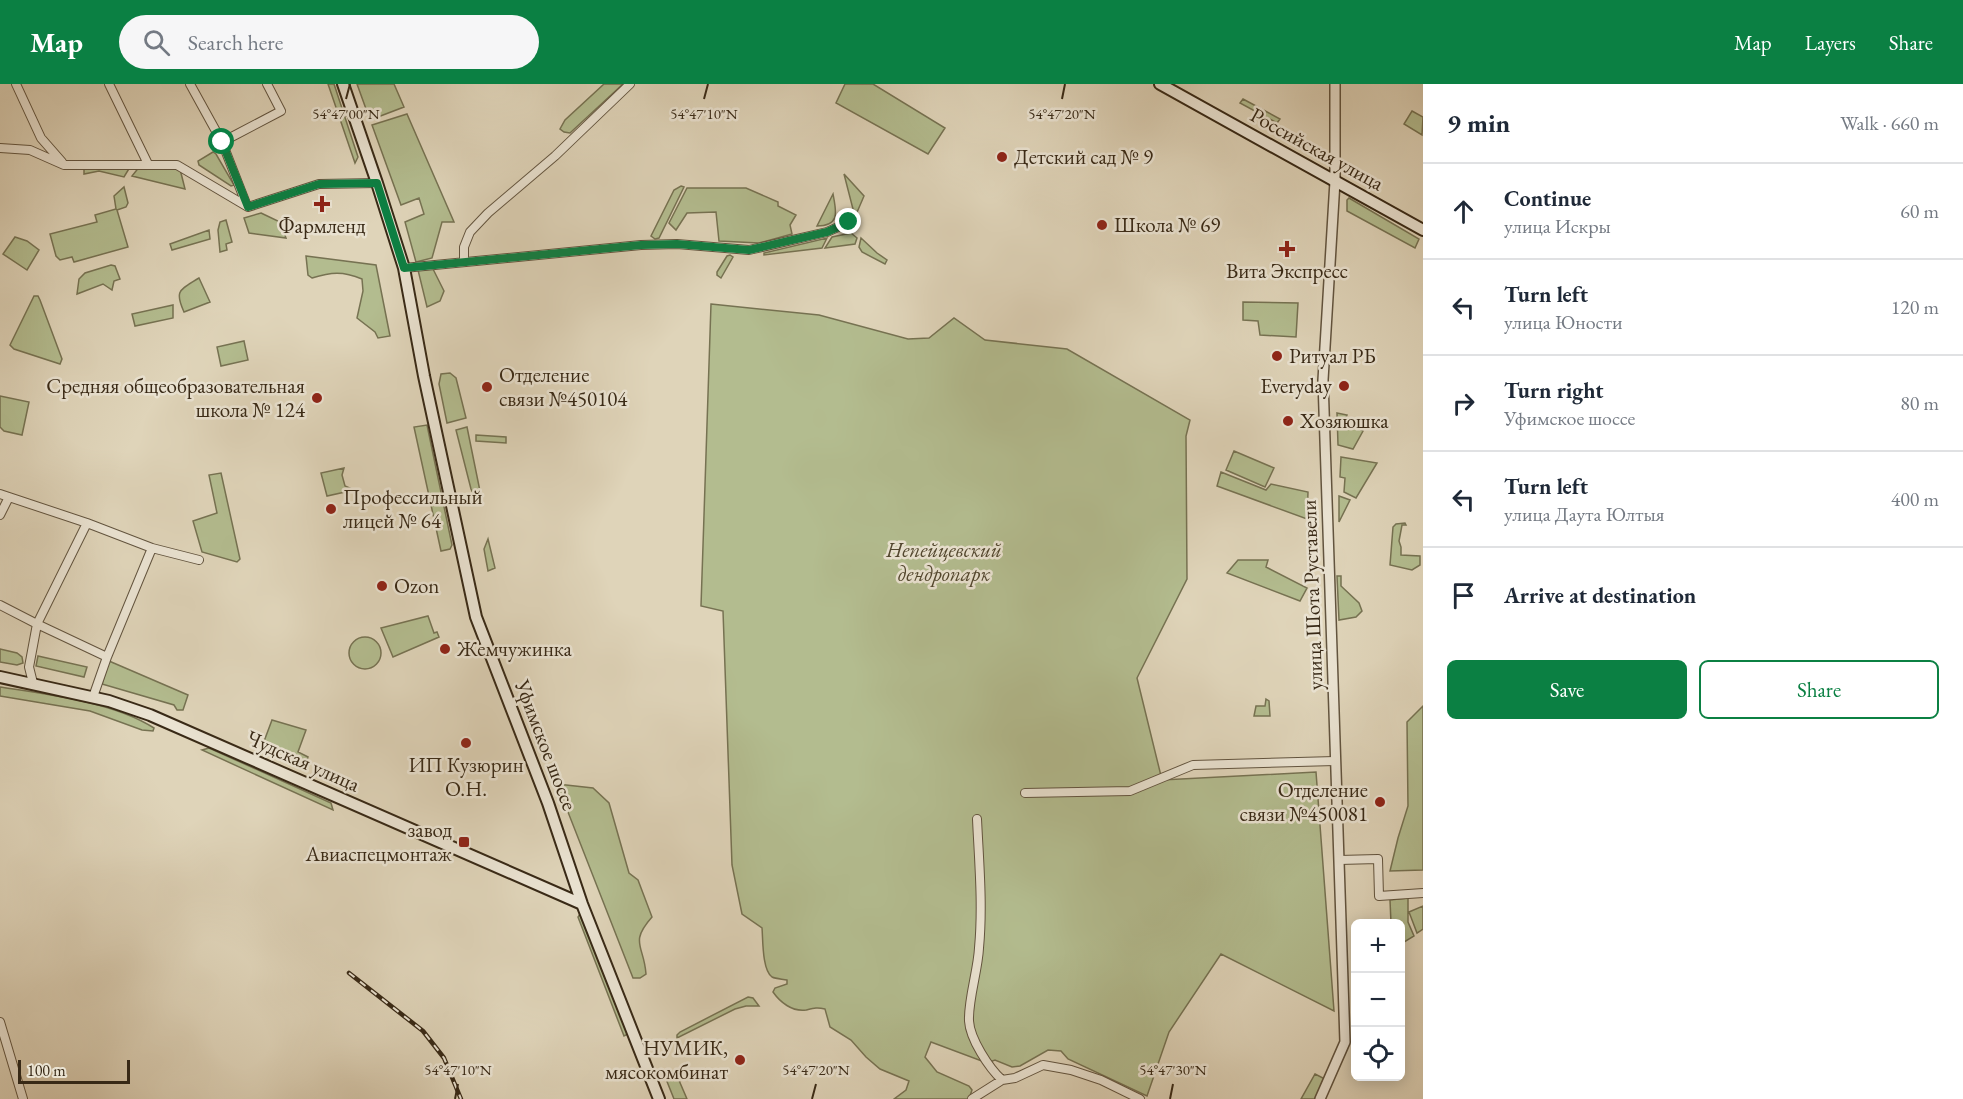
<!DOCTYPE html>
<html lang="en">
<head>
<meta charset="utf-8">
<style>
  body { margin:0; font-family:"EB Garamond",serif; background:#f6f6f7; color:#1f2937 }
  .controls { position:absolute; right:18px; bottom:18px; display:grid; overflow:hidden; border-radius:9px; box-shadow:0 3px 15px #0003 }
  .controls button { width:54px; height:54px; display:grid; place-items:center; padding:0; border:0; border-bottom:2px solid #e0e1e3; background:#fff; color:#1f2937; font:30px sans-serif }
  .scale { position:absolute; left:18px; bottom:15px; width:112px; box-sizing:border-box; padding-left:6px; border:3px solid #382916; border-top:0; font-size:16px; line-height:21px; white-space:nowrap; color:#382916; -webkit-text-stroke:4px #eae3d2; paint-order:stroke }
  .stop { position:absolute; width:18px; height:18px; margin:-14px; border:4px solid #0b8043; border-radius:50%; background:#fff }
  .stop.end { background:#0b8043; border-color:#fff; box-shadow:0 2px 6px #0008 }
  .list { margin:0; padding:0; list-style:none }
  h2 { display:flex; justify-content:space-between; align-items:center; height:78px; margin:0; padding:0 24px; font-size:26px }
  h2 small { font-size:20px; font-weight:400; color:#747a83 }
  .list li { display:grid; grid-template-columns:39px 1fr auto; gap:18px; align-items:center; box-sizing:border-box; height:96px; padding:0 24px; border-top:2px solid #e0e1e3 }
  .list b { display:block; font-size:22px; white-space:nowrap }
  .list p { margin:0; font-size:20px; white-space:nowrap; color:#747a83 }
  .list em { font-size:20px; font-style:normal; color:#747a83 }
  .actions { display:flex; gap:12px; padding:18px 24px }
  .actions a { flex:1; padding:14px 0; border:2px solid #0b8043; border-radius:9px; text-align:center; font-size:21px; color:#0b8043 }
  .actions .main { background:#0b8043; color:#fff }
  .icon { flex:none; width:33px; height:33px; fill:none; stroke:currentColor; stroke-width:2; stroke-linecap:round; stroke-linejoin:round }
  .map { position:relative; flex:none; width:1423px; height:1015px; overflow:hidden }
  header { display:flex; align-items:center; gap:36px; box-sizing:border-box; height:84px; padding:0 30px; background:#0b8043; color:#fff }
  header strong { font-size:28px }
  nav { display:flex; gap:33px; margin-inline-start:auto; font-size:21px }
  .search { width:420px; height:54px; background:#f6f6f7; display:flex; align-items:center; gap:15px; box-sizing:border-box; padding:0 21px; border-radius:33px; color:#747a83; font-size:22px }
  main { display:flex }
  aside { flex:1; background:#fff }
  .map>svg:first-child { display:block }
</style>
</head>
<body>
<header>
<strong>Map</strong>
<div class="search"><svg class="icon" aria-label="search" viewBox="0 0 24 24"><circle cx="10" cy="10" r="6"/><path d="M15 15l6 6"/></svg>Search here</div>
<nav><a>Map</a><a>Layers</a><a>Share</a></nav>
</header>
<main>
<div class="map">
<svg width="1423" height="1015" viewBox="0 0 1423 1015">
  <rect width="100%" height="100%" fill="#dfd4b9"/>
  <filter id="stains"><feTurbulence type="fractalNoise" baseFrequency=".00333" numOctaves="4"/><feColorMatrix values="0 0 0 0 .2 0 0 0 0 .09 0 0 0 0 .02 0 0 0 .5 -.17"/></filter>
  <radialGradient id="worn" r=".72"><stop offset=".6" stop-color="#630" stop-opacity="0"/><stop offset="1" stop-color="#630" stop-opacity=".3"/></radialGradient>
  <path fill="#b3bc8f" stroke="#767252" stroke-width="1.5" d="M328,0H334L358,73L355,79Z
    M357,0H394L404,23L370,36Z
    M604,0H623L570,49L564,48L560,45L565,36Z
    M845,0H873L945,44L928,70L836,19Z
    M1243,15L1280,35L1277,39L1240,19Z
    M1412,27L1423,33L1422,51L1404,40Z
    M407,30L454,138H442L432,174L416,178L405,138L424,130L419,114L401,121L372,41Z
    M213,68L216,70L234,101L231,102L199,81L198,77Z
    M140,82L180,85L185,105L132,92Z
    M130,83L124,93L99,87L84,90V85Z
    M844,90L864,112L855,133Z
    M681,102L684,103L659,154L655,155L651,152L674,106Z
    M124,103L128,119L126,123L117,126L128,163L74,178L72,173L60,176L56,172L50,150L97,138L95,131L116,125L114,112Z
    M687,104H746L778,118V122L796,131L790,141L792,150L759,159L719,157L716,128L687,129L676,146L669,139Z
    M833,110C836,127 841,142 817,142Z
    M1349,114L1419,155L1415,164L1347,127V116Z
    M261,129L280,138L286,154L249,149L244,134Z
    M226,136L232,158L226,160L227,166L220,168L218,146L220,138Z
    M209,146L210,155L172,166L170,160Z
    M851,149L857,154L855,160L825,164L832,153Z
    M15,153L27,157L39,166L27,186L3,170Z
    M827,154L822,164L764,171V169Z
    M861,154L877,169L887,176L885,180L862,168L859,163Z
    M730,171L733,173L721,194L717,191V188L727,172Z
    M306,172L376,181L390,252L378,254L375,248L357,234L363,207L362,195C343,187 331,188 312,194L308,191Z
    M111,181L115,182L120,195L114,197L112,206L103,200L77,210L79,195L85,189Z
    M433,185L444,207L440,217L427,223L418,186Z
    M199,194L210,218L184,228C174,206 180,206 199,194Z
    M34,212H38L40,216L62,275L60,280L14,265L10,261Z
    M1243,218L1298,219L1296,253L1260,251L1258,237L1243,236Z
    M711,220L819,231L908,255L929,254L954,234L985,256L1067,265L1190,336L1186,352L1187,495L1137,594L1162,696L1316,688L1334,927L1221,870L1169,948L1147,1012L1068,975L1061,967L1048,966L1020,982L1012,983L995,976L987,979L931,958L925,973L937,988L969,1002L972,1006L969,1015H894L906,1006L909,997L880,985L866,973L851,956L830,943L825,925C817,923 814,924 806,926C792,928 780,918 773,908L775,904L787,900V896C783,895 776,895 772,893C762,886 763,855 762,844L742,830L732,781L723,527L701,522Z
    M173,221V234L135,242L132,230Z
    M244,257L248,276L221,282L217,263Z
    M450,289L456,294L466,334L447,339L439,300L441,290Z
    M0,312L29,318L22,351L4,347L0,343Z
    M1337,329L1347,331L1345,336L1363,347L1353,365L1338,361Z
    M427,341L452,461L450,465L441,467L414,343Z
    M467,343L482,417L477,418L471,405L456,346Z
    M476,351L506,353V359L476,357Z
    M1234,367L1274,384L1265,403L1226,386Z
    M1341,373L1377,379L1356,414L1344,408L1345,394L1340,393Z
    M344,384L342,391L345,402L354,406L327,412L321,389Z
    M1221,388L1266,406L1271,400L1308,408L1307,435L1217,402Z
    M221,389L240,475L237,478L202,468L193,437L217,429L209,391Z
    M1339,412L1350,416L1339,438Z
    M1405,439L1406,441H1402L1399,457L1401,463V471L1420,472V481L1412,486L1390,481L1393,443L1396,440Z
    M488,455L495,484L488,487L484,465Z
    M1238,476H1268L1266,483L1307,504L1300,517L1227,489Z
    M1337,492H1341V502L1359,519L1362,527L1356,533L1339,536Z
    M428,532L434,549L437,548L439,553L393,573L381,544Z
    M349 569a16 16 0 1 1 32 0a16 16 0 1 1-32 0Z
    M0,565L17,569L22,573L23,579L17,581L0,578Z
    M38,572L87,583L84,593L36,582Z
    M109,577L188,611L183,626H177L174,621L102,600Z
    M0,603C47,610 114,618 154,644L153,647L142,646L90,627L0,612Z
    M1266,615L1269,617L1270,632H1254L1256,622H1265Z
    M1423,622V786L1390,787L1398,754L1408,722L1407,638Z
    M272,636L306,646L298,668L308,673L306,679L263,660Z
    M209,664L331,719L333,726L202,666Z
    M557,700L593,704L609,719L629,789L638,796L652,833C629,859 644,861 646,890L640,894H633Z
    M1408,814V838L1414,852L1401,860L1400,840L1391,839L1390,816Z
    M1423,822V845L1417,849L1409,828Z
    M580,830L581,831L628,950L624,952L578,833Z
    M748,913L753,914L759,922H746L735,925L677,954V951L680,948Z
    M675,987L687,1015H674L664,990Z
    M1315,990L1325,995L1315,1015H1301Z"/>
  <g fill="none" stroke-linecap="round" stroke-linejoin="round">
    <defs>
      <path id="minor" d="M16,0L41,54L62,78
        M109,0L148,80
        M190,0L222,58L247,122
        M222,58L281,27L267,0
        M0,64L30,66L64,81H177L248,123L319,100L377,99
        M464,178V163L470,148L488,129L555,72L630,0
        M404,184L641,161L677,160L749,166L827,148L849,138
        M0,410L87,439L152,464L199,476
        M0,431L9,413
        M0,521L37,540L107,573
        M33,599L29,583L37,540L87,439
        M93,613L107,573L152,464
        M1025,709L1130,707L1193,681L1335,677
        M977,735C979,778 983,821 979,864C978,886 968,916 969,937C970,955 989,984 1002,996
        M1339,776L1378,775L1379,812L1423,809
        M0,938L23,1015
        M972,1015L1002,996L1015,994L1043,981L1071,986L1101,996L1140,1015"/>
      <path id="tertiary" d="M1320,1015L1345,958L1323,296L1335,97V0"/>
      <path id="secondary" d="M343,0L377,99L404,184L424,292L476,533L548,719L582,820L659,1015
        M1160,0L1423,146
        M0,593L109,617L150,631L582,820"/>
    </defs>
    <use href="#minor" stroke="#62543f" stroke-width="10"/>
    <use href="#tertiary" stroke="#62543f" stroke-width="12"/>
    <use href="#secondary" stroke="#382916" stroke-width="14"/>
    <use href="#minor" stroke="#eae3d2" stroke-width="8"/>
    <use href="#tertiary" stroke="#eae3d2" stroke-width="9"/>
    <use href="#secondary" stroke="#eae3d2" stroke-width="10"/>
    <defs>
      <path id="rail" d="M349,889L423,947L444,974L461,1015"/>
    </defs>
    <use href="#rail" stroke="#382916" stroke-width="4.5"/>
    <use href="#rail" stroke="#eae3d2" stroke-width="2" stroke-dasharray="7" stroke-linecap="butt"/>
  </g>
  <g fill="none" stroke-linecap="round" stroke-linejoin="round">
    <path stroke="#0b8043" stroke-width="8" d="M222,58L248,123L319,100L377,99L404,184L641,161L677,160L749,166L827,148L849,138"/>
  </g>
  <path fill="none" stroke="#382916" stroke-width="2" d="M346,15L350,0M704,15L708,0M1062,15L1065,0M455,1015L458,1000M812,1015L816,1000M1170,1015L1173,1000"/>
  <g fill="#8f2418" stroke="#eae3d2" stroke-width="2">
    <circle cx="1002" cy="73" r="6"/>
    <path d="M319 111h6v6h6v6h-6v6h-6v-6h-6v-6h6z"/>
    <circle cx="1102" cy="141" r="6"/>
    <path d="M1284 156h6v6h6v6h-6v6h-6v-6h-6v-6h6z"/>
    <circle cx="1277" cy="272" r="6"/>
    <circle cx="1344" cy="302" r="6"/>
    <circle cx="487" cy="303" r="6"/>
    <circle cx="317" cy="314" r="6"/>
    <circle cx="1288" cy="337" r="6"/>
    <circle cx="331" cy="425" r="6"/>
    <circle cx="382" cy="502" r="6"/>
    <circle cx="445" cy="565" r="6"/>
    <circle cx="466" cy="659" r="6"/>
    <circle cx="1380" cy="718" r="6"/>
    <rect x="458" y="752" width="12" height="12" rx="3"/>
    <circle cx="740" cy="976" r="6"/>
  </g>
  <g text-anchor="middle" stroke-width="5" stroke-linejoin="round" paint-order="stroke">
    <g font-size="21" fill="#382916" stroke="#eae3d2">
      <text transform="translate(1317 65) rotate(29)" y="7">Российская улица</text>
      <text transform="translate(1312 511) rotate(-92)" y="7">улица Шота Руставели</text>
      <text transform="translate(546 661) rotate(69)" y="7">Уфимское шоссе</text>
      <text transform="translate(303 677) rotate(24)" y="7">Чудская улица</text>
    </g>
    <g font-size="21" fill="#382916" stroke="#eae3d2" text-anchor="start">
      <text x="1014" y="80">Детский сад № 9</text>
      <text x="1114" y="148">Школа № 69</text>
      <text x="322" y="149" text-anchor="middle">Фармленд</text>
      <text x="1287" y="194" text-anchor="middle">Вита Экспресс</text>
      <text x="1289" y="279">Ритуал РБ</text>
      <text x="499" y="298">Отделение<tspan x="499" dy="24">связи №450104</tspan></text>
      <text x="305" y="309" text-anchor="end">Средняя общеобразовательная<tspan x="305" dy="24">школа № 124</tspan></text>
      <text x="1332" y="309" text-anchor="end">Everyday</text>
      <text x="1300" y="344">Хозяюшка</text>
      <text x="343" y="420">Профессильный<tspan x="343" dy="24">лицей № 64</tspan></text>
      <text x="394" y="509">Ozon</text>
      <text x="457" y="572">Жемчужинка</text>
      <text x="466" y="688" text-anchor="middle">ИП Кузюрин<tspan x="466" dy="24">О.Н.</tspan></text>
      <text x="1368" y="713" text-anchor="end">Отделение<tspan x="1368" dy="24">связи №450081</tspan></text>
      <text x="452" y="753" text-anchor="end">завод<tspan x="452" dy="24">Авиаспецмонтаж</tspan></text>
      <text x="728" y="971" text-anchor="end">НУМИК,<tspan x="728" dy="24">мясокомбинат</tspan></text>
    </g>
    <g font-size="21" font-style="italic" fill="#51462e" stroke="#eae3d2">
      <text x="944" y="473">Непейцевский<tspan x="944" dy="24">дендропарк</tspan></text>
    </g>
  </g>
  <g font-size="15" text-anchor="middle" fill="#382916" stroke="#eae3d2" stroke-width="5" stroke-linejoin="round" paint-order="stroke">
    <text x="1062" y="35">54°47'20"N</text>
    <text x="346" y="35">54°47'00"N</text>
    <text x="704" y="35">54°47'10"N</text>
    <text x="458" y="991">54°47'10"N</text>
    <text x="816" y="991">54°47'20"N</text>
    <text x="1173" y="991">54°47'30"N</text>
  </g>
  <rect width="100%" height="100%" filter="url(#stains)"/>
  <rect width="100%" height="100%" fill="url(#worn)"/>
</svg>
<div class="controls">
<button>+</button>
<button>−</button>
<button><svg class="icon" aria-label="locate" viewBox="0 0 24 24"><circle cx="12" cy="12" r="6"/><path d="M12 2v4M12 18v4M2 12h4M18 12h4"/></svg></button>
</div>
<div class="scale">100 m</div>
<div class="stop" style="left:222px;top:58px"></div>
<div class="stop end" style="left:849px;top:138px"></div>
</div>
<aside>
<h2>9 min<small>Walk · 660 m</small></h2>
<ul class="list">
<li><svg class="icon" aria-label="ahead" viewBox="0 0 24 24"><path d="M12 20V5M6 11l6-6 6 6"/></svg><div><b>Continue</b><p>улица Искры</p></div><em>60 m</em></li>
<li><svg class="icon" aria-label="left" viewBox="0 0 24 24"><path d="M17 20v-9H6M10 6l-5 5 5 5"/></svg><div><b>Turn left</b><p>улица Юности</p></div><em>120 m</em></li>
<li><svg class="icon" aria-label="right" viewBox="0 0 24 24"><path d="M7 20v-9h11M14 6l5 5-5 5"/></svg><div><b>Turn right</b><p>Уфимское шоссе</p></div><em>80 m</em></li>
<li><svg class="icon" aria-label="left" viewBox="0 0 24 24"><path d="M17 20v-9H6M10 6l-5 5 5 5"/></svg><div><b>Turn left</b><p>улица Даута Юлтыя</p></div><em>400 m</em></li>
<li><svg class="icon" aria-label="arrive" viewBox="0 0 24 24"><path d="M6 21V4h12l-3 4 3 4H6"/></svg><div><b>Arrive at destination</b></div></li>
</ul>
<div class="actions"><a class="main">Save</a><a>Share</a></div>
</aside>
</main>
</body>
</html>
